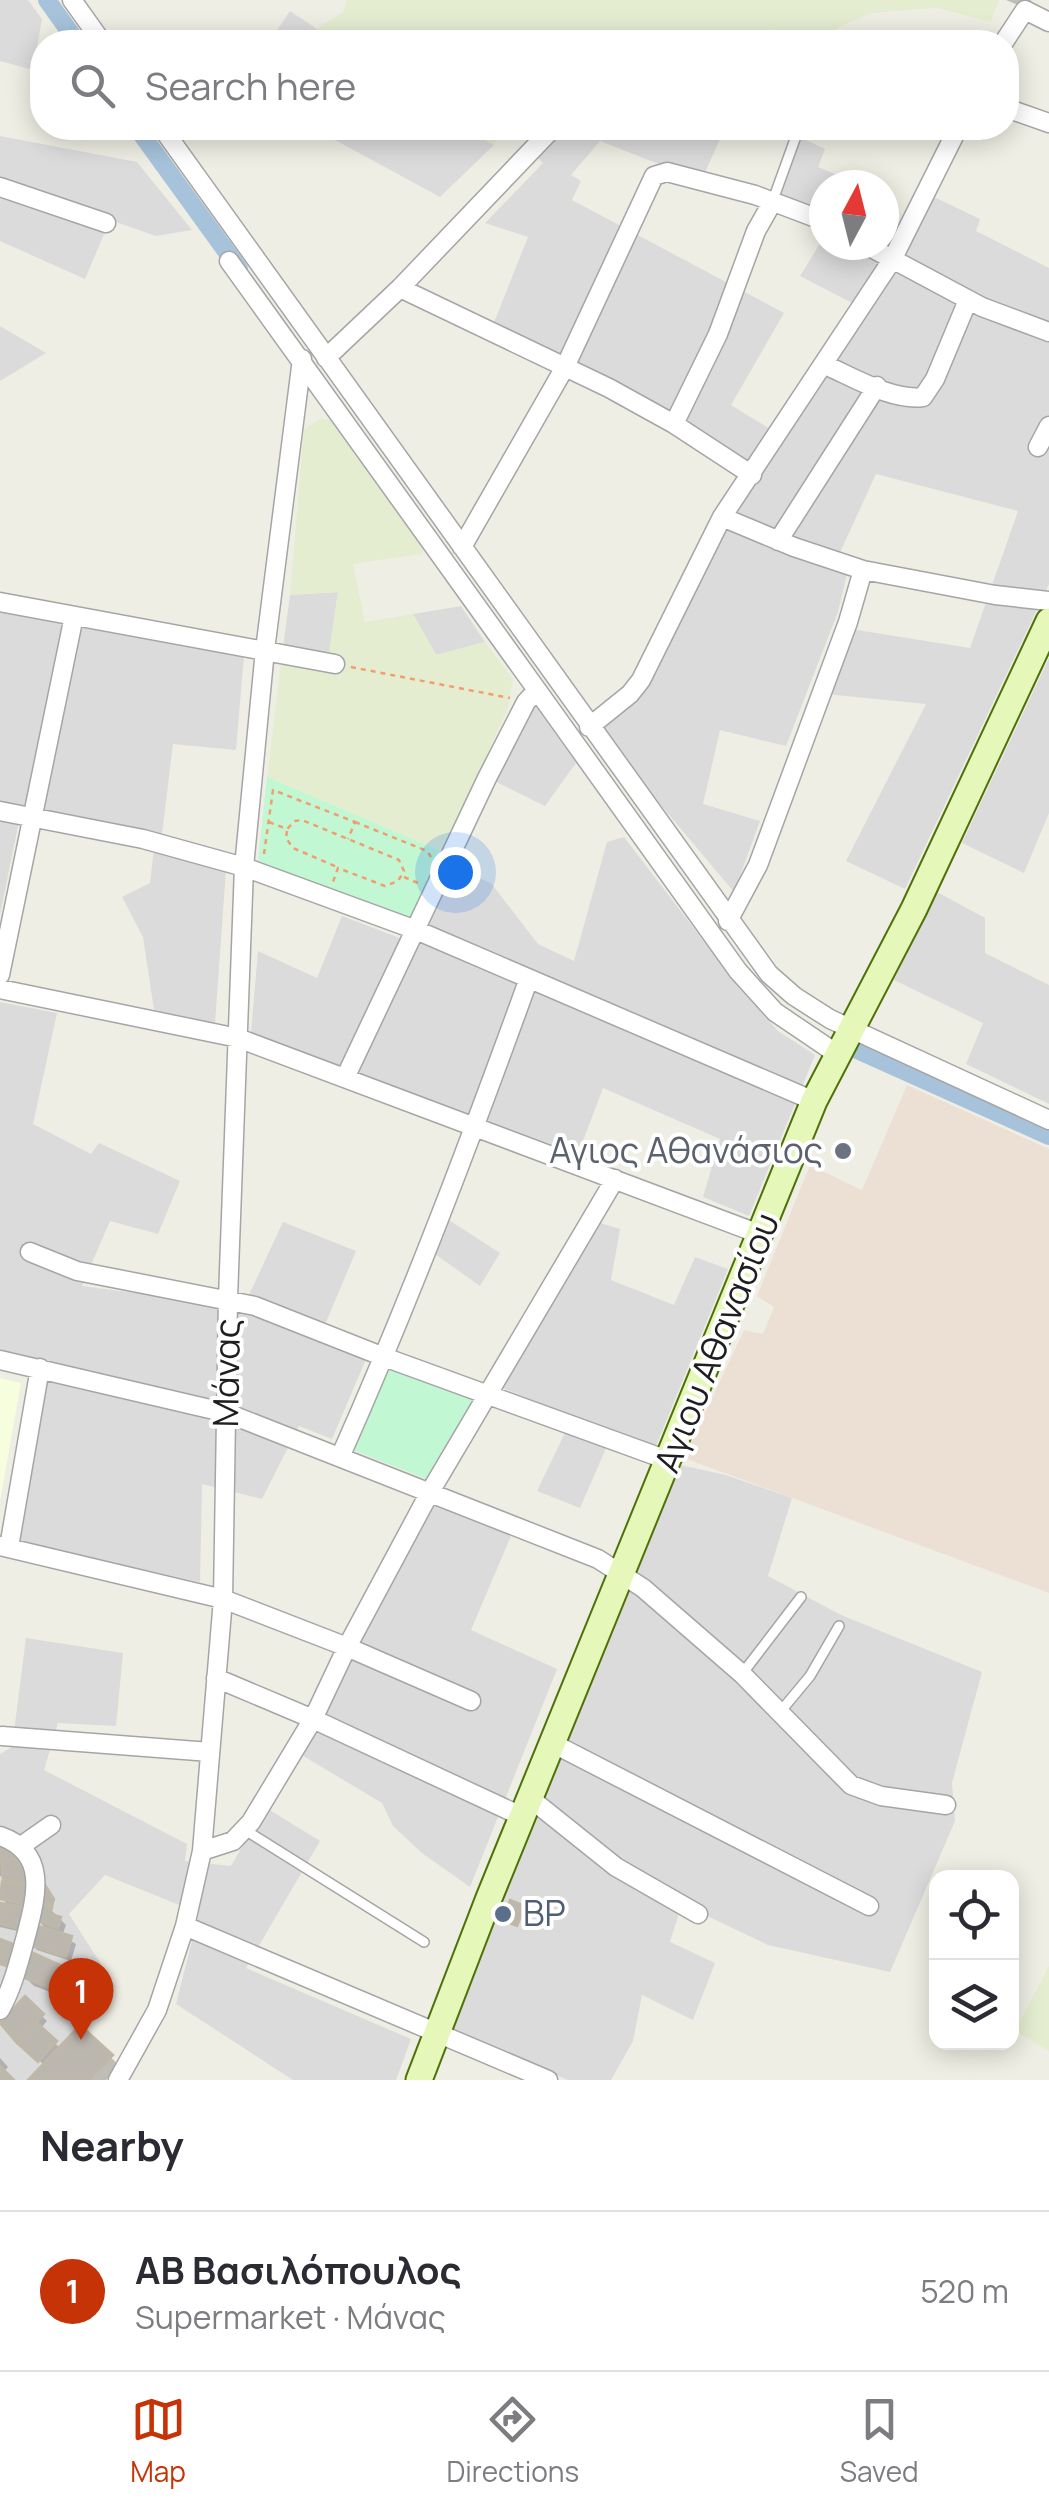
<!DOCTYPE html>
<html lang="en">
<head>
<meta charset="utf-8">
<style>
  body { margin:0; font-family:Manrope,sans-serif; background:#f2f2f3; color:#2b2b33 }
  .controls { position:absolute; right:30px; bottom:30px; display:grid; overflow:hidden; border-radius:20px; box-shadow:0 5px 25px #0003 }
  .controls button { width:90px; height:90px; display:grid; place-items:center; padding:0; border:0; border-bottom:2px solid #e1e1e2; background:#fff; color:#2b2b33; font:50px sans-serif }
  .compass { position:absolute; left:809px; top:170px; width:90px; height:90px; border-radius:50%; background:#fff; box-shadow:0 5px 25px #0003; rotate:7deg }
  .you { position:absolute; left:455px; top:872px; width:35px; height:35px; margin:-25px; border:8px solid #fff; border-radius:50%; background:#1a73e8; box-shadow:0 0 0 15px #1a73e833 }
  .badge { display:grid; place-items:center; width:65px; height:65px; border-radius:50%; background:#c53307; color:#fff; font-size:32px; font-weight:700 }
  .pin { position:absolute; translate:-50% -82px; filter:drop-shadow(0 2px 5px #0008) }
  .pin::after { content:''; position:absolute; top:52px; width:35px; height:30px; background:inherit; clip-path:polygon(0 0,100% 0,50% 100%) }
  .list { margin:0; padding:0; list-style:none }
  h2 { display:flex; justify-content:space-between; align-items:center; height:130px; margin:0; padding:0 40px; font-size:42px }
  h2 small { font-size:32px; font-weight:400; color:#7c7c81 }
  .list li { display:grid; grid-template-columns:65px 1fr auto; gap:30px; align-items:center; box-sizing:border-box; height:160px; padding:0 40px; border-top:2px solid #e1e1e2 }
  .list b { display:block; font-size:38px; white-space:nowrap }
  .list p { margin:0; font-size:32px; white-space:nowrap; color:#7c7c81 }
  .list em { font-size:32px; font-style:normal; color:#7c7c81 }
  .icon { flex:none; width:55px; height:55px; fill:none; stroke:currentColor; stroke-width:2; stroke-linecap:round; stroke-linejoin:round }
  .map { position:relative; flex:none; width:1049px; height:2080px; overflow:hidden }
  .search { position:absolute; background:#fff; box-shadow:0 5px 25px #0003; left:30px; right:30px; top:30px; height:110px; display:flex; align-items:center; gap:25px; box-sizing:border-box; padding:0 35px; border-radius:40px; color:#7c7c81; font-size:38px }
  .sheet { height:290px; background:#fff }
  nav { display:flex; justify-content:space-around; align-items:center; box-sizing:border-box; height:140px; border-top:2px solid #e1e1e2; background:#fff; font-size:28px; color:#7c7c81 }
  nav a { display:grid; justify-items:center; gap:5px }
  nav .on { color:#c53307 }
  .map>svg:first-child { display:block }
</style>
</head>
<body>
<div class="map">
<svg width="1049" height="2080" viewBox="0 0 1049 2080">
  <rect width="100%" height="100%" fill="#efeee4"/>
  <path fill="#dcdbdb" d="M0,0H28L42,19L33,70L0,61Z
    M290,11L317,29L312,38L319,42H269Z
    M313,128H465L494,145L440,197Z
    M563,128H725L703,177L664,166L600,141L571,175L581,181L572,200L784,313L731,405L783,437L862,308L800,276L824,237V245H851L890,268L930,195L980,219L976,231L1049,268V584L905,889L846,861L926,704L826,694L851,629L970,648L1018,511L876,474L832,570L847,574L838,612L786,746L720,730L703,804L760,821L734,892L660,804L601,723L629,701L731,516L760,473L594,371L491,330L528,237L485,223L543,163L536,156Z
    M0,136L137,162L192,230L156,236L110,220L85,279L0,241Z
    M800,137L825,149L818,167L850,180L847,185H824V216L774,194Z
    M0,326L46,353L0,381Z
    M338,592L329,654L283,647L290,595Z
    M461,606L485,642L436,655L413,614Z
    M0,611L244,656L236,750L173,744L162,834L22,806L0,915Z
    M1049,658V813L1024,873L962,843Z
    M530,698L576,763L545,806L488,778Z
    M624,837L741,990L778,1031L815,1055L749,1216L703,1197L720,1139L603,1088L578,1154L251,1033L258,951L317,978L342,916L413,943L451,866L491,883L538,944L574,961L607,842Z
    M154,849L226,870L215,1023L154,1010L143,937L122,897L150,883Z
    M937,892L985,918V953L1049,985V1104L966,1064L983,1023L894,980Z
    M0,1002L57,1013L33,1124L91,1154L99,1143L180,1181L158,1234L110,1221L82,1286L173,1298L241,1312L283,1222L356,1251L319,1339L366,1359L332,1439L299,1426L262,1499L202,1484L200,1582L0,1538L10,1539L44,1362L0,1352Z
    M441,1215L500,1253L480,1286L428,1249Z
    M597,1222L620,1229L611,1280L674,1305L695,1257L728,1269L656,1446L614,1430L580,1508L537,1491L573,1416L500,1387Z
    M680,1465L726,1475L792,1498L768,1576L841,1615L982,1672L952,1783L955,1821L890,1972L768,1945L682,1904L670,1942L715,1963L693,2020L642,1995L633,2041L611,2080H568L450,2031L560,1750Z
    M433,1505L511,1536L471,1630L557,1669L470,1887L422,1853L393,1826L382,1803L300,1754L345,1660Z
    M26,1638L123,1653L116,1726L58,1723L44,1770L187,1844L185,1861L231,1866L265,1807L320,1841L246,1968L411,2039L396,2080H293L176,2004L199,1913L105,1875L69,1914L115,1986L27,2080H0V1754L12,1747Z"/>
  <path fill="#f7fede" d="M0,1378L21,1383L0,1501Z"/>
  <path fill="#ece0d4" d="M907,1085L1049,1149V1593L684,1458L744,1330L763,1334L774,1307L757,1296L810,1165L862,1190Z"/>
  <path fill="#e4edd0" d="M347,0H999L991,22L937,8L871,13L839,27L826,42H804L773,29L766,42H319L312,38L317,29L343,12Z
    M465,128H523L517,137L500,130L494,145Z
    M321,418L331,420L423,548L422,554L353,564L365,622L413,614L436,655L485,642L513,679L508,708L443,852L267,777L283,647L329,653L338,592L290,595L304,429Z
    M1049,1966V2051L1015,2031Z"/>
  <path fill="#c2f7d3" d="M267,777L443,852L410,921L258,861Z
    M383,1362L477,1397L429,1480L348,1448Z"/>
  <path fill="#0003" d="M1006,0H1031L1028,9Z
    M0,1847L14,1854L17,1872L19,1858L33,1872L26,1933L0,1927V1905L11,1907L1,1898L13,1886L6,1877L0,1876Z
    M51,1910L66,1925L62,1936L76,1944L71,1961L37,1950L32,1944L49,1932L37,1919Z
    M0,1942L17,1951L12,1969L0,1965Z
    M32,1956L96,1987L105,1996L95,2008L34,1986L25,1977Z
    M25,2000L47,2021L40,2029L61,2049L80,2028L120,2066L106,2080H31L45,2066L2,2025Z
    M0,2058L8,2067L3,2073L11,2080H0Z"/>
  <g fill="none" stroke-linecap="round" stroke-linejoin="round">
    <path stroke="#a6c3db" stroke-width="18" d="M47,0L77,42
      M137,128L239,269
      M855,1049L1049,1136"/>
  </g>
  <path fill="#bbb7ae" stroke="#c0b8a7" stroke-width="2.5" d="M0,1844L9,1845V1851H17L16,1859L25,1860V1872H29L27,1884L3,1880Z
    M2,1882L31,1887L28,1905L0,1899Z
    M45,1885L54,1899L52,1906L40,1902Z
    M510,1900L525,1906L517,1926L502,1920Z
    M0,1903L25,1907L21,1929L0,1924Z
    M39,1903L52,1908L50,1914L61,1917L58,1928L34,1920Z
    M35,1925L72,1936L66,1957L29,1945Z
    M0,1939L13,1944L6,1966L0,1963Z
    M31,1952L82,1975L81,1979L98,1985L85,2001L22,1977Z
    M25,1996L44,2014L17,2043L0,2023Z
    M36,2022L57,2041L38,2062L17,2043Z
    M80,2025L113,2055L89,2080H28Z
    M0,2066L14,2080H0Z"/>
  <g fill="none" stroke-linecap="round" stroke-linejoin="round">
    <defs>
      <path id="service" d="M773,200L799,128
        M742,1674L801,1597
        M780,1712L810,1676L839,1626
        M245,1830L424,1942"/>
      <path id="minor" d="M72,0L102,42
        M1004,42L1025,10L1049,22
        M1006,108L1049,123
        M162,128L769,974L794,996L830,1019L1049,1120
        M553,128L400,288L609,388L674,424L752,475
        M0,187L106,223
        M866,245L982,307L1049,332
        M229,261L537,690
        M326,358L400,288
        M825,365C853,377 892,401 923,397L935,379L968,300
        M674,424L718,334L756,231L773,201
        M1038,447L1049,426
        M722,517L794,547L863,570L995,595L1049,601
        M778,541L877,386
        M462,547L565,367L654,176L667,172L755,195L824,221
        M0,602L335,664
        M589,727L630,694L641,680L722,517L892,260L958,128
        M0,811L143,839L244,867L416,930L814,1101
        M728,921L758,865L848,622L863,570
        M0,975L74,616
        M0,989L238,1038L762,1235
        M345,1078L487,778L526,702L537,690L738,971L775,1012L837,1054
        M30,1252L77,1271L255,1306L384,1357L670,1461
        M0,1360L227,1413L598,1559L643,1588L742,1674L851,1785L881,1796L946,1805
        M341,1455C410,1300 470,1141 528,981
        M0,1546L223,1599L347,1647L471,1701
        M9,1547L40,1368
        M216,1678L313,1719L523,1817
        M2,1736L210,1752
        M554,1744L869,1906
        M531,1799L616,1867L698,1914
        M0,1836C49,1853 36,1897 26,1936C19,1961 13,1987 0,2010
        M21,1846L51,1825
        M202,1851L233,1841L251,1822L313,1719L347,1647L430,1492L615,1179
        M185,1926L548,2080
        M118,2080L157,2010L185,1926L202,1851L223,1599L228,1298L244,867L265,650L302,359"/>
      <path id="secondary" d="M419,2080L489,1898L814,1101L914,909L1049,621"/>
    </defs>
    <use href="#service" stroke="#a5a5a5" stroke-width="12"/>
    <use href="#minor" stroke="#a5a5a5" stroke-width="21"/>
    <use href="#secondary" stroke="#4e7208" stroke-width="29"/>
    <path stroke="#f59c6f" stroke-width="2.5" stroke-dasharray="5 5" stroke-linecap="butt" d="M351,667L510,698
      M269,822L287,829L295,821L302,820L399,860L404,871L398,881L385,886L338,868L333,882
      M355,822L427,851L431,857
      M287,831L286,838L293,848L337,867
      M264,854L273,790L355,822L348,839
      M404,877L420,884"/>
    <use href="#service" stroke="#fff" stroke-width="9"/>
    <use href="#minor" stroke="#fff" stroke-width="18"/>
    <use href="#secondary" stroke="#e6f7ba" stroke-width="25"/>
  </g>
  <circle fill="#6b7280" stroke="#fff" stroke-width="4" cx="843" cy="1151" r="10"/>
  <circle fill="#5c6f8a" stroke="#fff" stroke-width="4" cx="503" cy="1914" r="10"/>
  <g text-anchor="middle" stroke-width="8" stroke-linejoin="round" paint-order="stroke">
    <g font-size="35" fill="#5b616d" stroke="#fff" text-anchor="end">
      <text x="823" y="1163">Αγιος Αθανάσιος</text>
    </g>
    <g font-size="35" fill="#1e1e1e" stroke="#fff">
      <text transform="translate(717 1343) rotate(-68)" y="12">Αγιου Αθανασίου</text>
      <text transform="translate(227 1373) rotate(-89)" y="12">Μάνας</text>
    </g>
    <g font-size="35" fill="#4e5e75" stroke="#fff" text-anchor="start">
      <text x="523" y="1926">BP</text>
    </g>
  </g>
</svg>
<div class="controls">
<button><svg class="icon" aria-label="locate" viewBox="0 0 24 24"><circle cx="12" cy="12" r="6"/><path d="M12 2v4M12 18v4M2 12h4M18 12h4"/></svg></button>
<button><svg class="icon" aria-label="layers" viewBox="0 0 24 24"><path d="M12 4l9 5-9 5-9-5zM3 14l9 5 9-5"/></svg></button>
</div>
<svg class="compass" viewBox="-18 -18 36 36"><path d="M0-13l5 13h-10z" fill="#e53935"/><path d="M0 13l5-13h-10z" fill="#7c7c81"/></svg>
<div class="you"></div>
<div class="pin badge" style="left:81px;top:2040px">1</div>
<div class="search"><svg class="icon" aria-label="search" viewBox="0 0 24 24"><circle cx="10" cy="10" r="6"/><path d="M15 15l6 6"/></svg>Search here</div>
</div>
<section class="sheet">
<h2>Nearby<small></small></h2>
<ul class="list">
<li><span class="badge">1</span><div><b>ΑΒ Βασιλόπουλος</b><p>Supermarket · Μάνας</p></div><em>520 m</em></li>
</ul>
</section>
<nav>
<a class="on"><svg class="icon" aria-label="map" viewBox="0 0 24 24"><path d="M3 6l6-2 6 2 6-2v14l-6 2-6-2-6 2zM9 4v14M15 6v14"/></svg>Map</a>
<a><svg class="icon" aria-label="directions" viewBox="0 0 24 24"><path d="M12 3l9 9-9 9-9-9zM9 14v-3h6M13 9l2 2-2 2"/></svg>Directions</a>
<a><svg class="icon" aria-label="saved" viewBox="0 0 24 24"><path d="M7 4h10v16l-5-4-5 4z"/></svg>Saved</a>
</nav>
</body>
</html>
